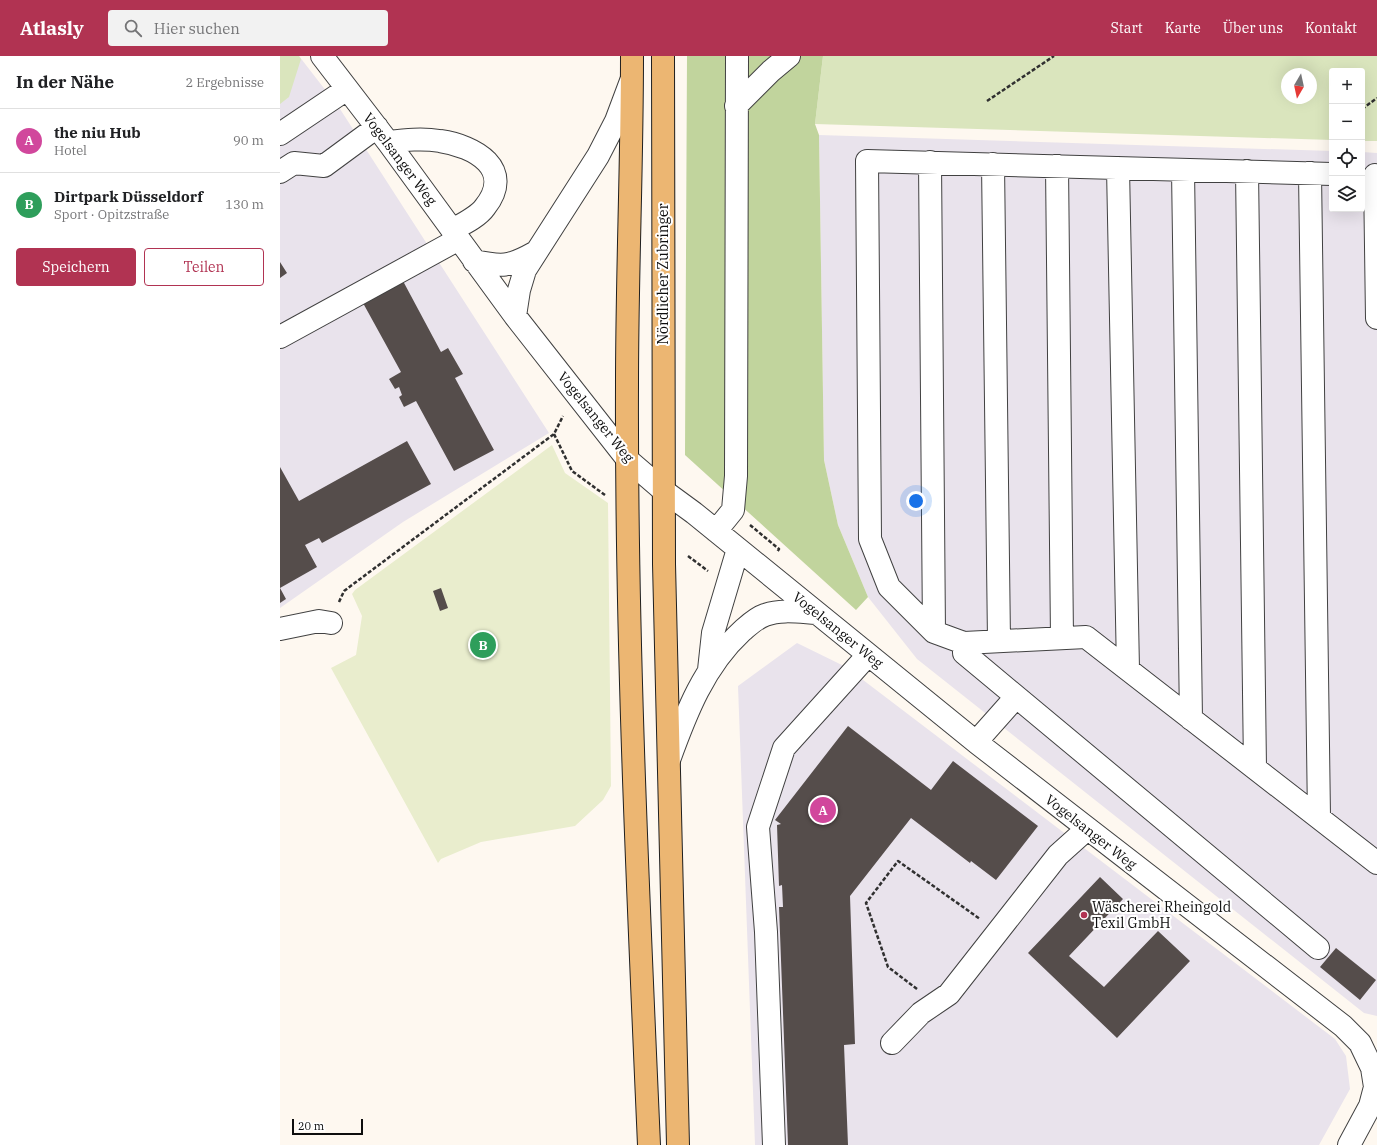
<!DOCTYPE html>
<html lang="de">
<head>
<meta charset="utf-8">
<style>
  body { margin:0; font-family:"IBM Plex Serif",serif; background:#f2f2f2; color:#202124 }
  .controls { position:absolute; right:12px; top:12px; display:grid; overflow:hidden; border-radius:4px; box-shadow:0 4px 16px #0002 }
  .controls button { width:36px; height:36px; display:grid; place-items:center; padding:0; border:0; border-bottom:1px solid #e0e0e0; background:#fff; color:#202124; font:20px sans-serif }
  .compass { position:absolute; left:1001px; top:12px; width:36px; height:36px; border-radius:50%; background:#fff; box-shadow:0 4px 16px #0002; rotate:189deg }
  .scale { position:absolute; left:12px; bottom:10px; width:71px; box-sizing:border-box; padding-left:4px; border:2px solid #0e0e0e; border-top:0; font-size:11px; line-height:14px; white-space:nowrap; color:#0e0e0e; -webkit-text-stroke:3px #fff; paint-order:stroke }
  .you { position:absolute; left:636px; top:445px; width:14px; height:14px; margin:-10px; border:3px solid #fff; border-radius:50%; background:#1a73e8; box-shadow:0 0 0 6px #1a73e833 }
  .badge { display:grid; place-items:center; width:26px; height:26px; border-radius:50%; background:#b13352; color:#fff; font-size:13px; font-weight:700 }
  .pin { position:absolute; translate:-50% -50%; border:2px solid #fff; box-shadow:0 1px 4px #0006 }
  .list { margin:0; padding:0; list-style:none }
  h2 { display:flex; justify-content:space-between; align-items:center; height:52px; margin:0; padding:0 16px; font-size:17px }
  h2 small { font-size:13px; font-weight:400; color:#757577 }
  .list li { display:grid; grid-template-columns:26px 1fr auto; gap:12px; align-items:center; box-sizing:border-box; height:64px; padding:0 16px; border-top:1px solid #e0e0e0 }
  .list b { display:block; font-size:15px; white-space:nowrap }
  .list p { margin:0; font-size:13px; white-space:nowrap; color:#757577 }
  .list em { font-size:13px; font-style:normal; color:#757577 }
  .actions { display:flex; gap:8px; padding:12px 16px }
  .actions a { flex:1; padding:9px 0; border:1px solid #b13352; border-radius:4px; text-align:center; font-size:14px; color:#b13352 }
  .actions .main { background:#b13352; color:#fff }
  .icon { flex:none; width:22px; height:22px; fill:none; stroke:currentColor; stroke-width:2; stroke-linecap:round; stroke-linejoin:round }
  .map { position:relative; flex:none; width:1097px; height:1089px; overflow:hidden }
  header { display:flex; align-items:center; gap:24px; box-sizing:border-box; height:56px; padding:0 20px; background:#b13352; color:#fff }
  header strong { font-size:19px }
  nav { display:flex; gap:22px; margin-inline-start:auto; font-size:14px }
  .search { width:280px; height:36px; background:#f2f2f2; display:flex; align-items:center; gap:10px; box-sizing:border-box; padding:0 14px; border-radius:4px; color:#757577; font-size:15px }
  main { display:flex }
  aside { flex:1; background:#fff }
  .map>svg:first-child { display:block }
</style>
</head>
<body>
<header>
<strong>Atlasly</strong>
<div class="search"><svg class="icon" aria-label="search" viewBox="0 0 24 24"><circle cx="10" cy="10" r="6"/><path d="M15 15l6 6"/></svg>Hier suchen</div>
<nav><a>Start</a><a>Karte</a><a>Über uns</a><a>Kontakt</a></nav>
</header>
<main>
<aside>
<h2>In der Nähe<small>2 Ergebnisse</small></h2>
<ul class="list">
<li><span class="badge" style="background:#d1479c">A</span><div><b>the niu Hub</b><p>Hotel</p></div><em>90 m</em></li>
<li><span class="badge" style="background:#2e9e5b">B</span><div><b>Dirtpark Düsseldorf</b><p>Sport · Opitzstraße</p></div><em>130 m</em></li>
</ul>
<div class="actions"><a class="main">Speichern</a><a>Teilen</a></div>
</aside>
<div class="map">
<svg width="1097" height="1089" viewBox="0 0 1097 1089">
  <rect width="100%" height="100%" fill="#fef8f0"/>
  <path fill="#e9e3ec" d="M0,0H19L60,53L269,377L123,466L0,552Z
    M539,79L1052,95V153H1082V96L1097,97V960L1084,957L637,603L588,541L558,469L544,404Z
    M517,587L566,611L1055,983L1066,1000L1070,1033L1039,1089H475L458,630Z"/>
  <path fill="#dae5bd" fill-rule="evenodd" d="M0,0H19L21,3L9,41L0,48Z
    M543,0H1097V85H1082V15H1052V84L535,68ZM1007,18H1031V42H1007Z"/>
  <path fill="#c1d49d" d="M407,0H543L535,68L539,79L544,404L558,469L588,541L576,554L405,399Z"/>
  <path fill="#e9edcd" d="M272,389L285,417L328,447L331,730L323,744L295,770L201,786L161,803L158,807L51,612L76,599L82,560L72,538L75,534Z"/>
  <path fill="#554d4b" d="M0,206L7,217L0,222Z
    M123,225L161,296L168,292L183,318L175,322L214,394L174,415L136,345L124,351L119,341L122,339L119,331L115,333L109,323L121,316L83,247Z
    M127,385L151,428L42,487L39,482L25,489L37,511L0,532V411L19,445Z
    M0,532L6,543L0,547Z
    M161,532L168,552L160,555L153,535Z
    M568,670L651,734L673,705L758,770L716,824L691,805L690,807L631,762L570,840L575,988L564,989L568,1089H508L499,851H503L502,829L499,830L497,769L501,768L495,764Z
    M820,821L843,843L789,900L824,931L878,875L910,905L837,982L748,897Z
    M1056,892L1096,924L1080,944L1040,911Z"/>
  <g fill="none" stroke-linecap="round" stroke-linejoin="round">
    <defs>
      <path id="minor" d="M42,0L108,86L235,260L348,404L384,435L414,457L696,686L1063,970L1080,987L1092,1012L1095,1031L1090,1050L1069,1089
        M456,50L491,15L509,0
        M0,78L67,33
        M108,86C125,84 142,82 160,85C195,90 235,113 205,151C198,161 183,168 172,174
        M650,106L654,576
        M713,108L719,585
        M777,110L782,582
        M838,112L848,613
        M903,114L911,663
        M967,115L975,711
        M0,116L14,107L44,110L97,71
        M1030,117L1039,761
        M1095,119L1097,262
        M194,205C222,211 229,211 254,197
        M235,260L239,234L245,214L318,100L336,65L351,25
        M0,281L179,183
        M436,475L453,454L456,420L457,0
        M0,573L39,565L51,567
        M684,587L654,576L609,531L590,483L587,105L1052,118
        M429,614L433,577L458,493
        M696,686L736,641
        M389,704C406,657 424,610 462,575C469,569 476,562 485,559C501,553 519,556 536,557
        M1038,892L684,597V587L806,581L1097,807
        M612,987L641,957L669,938L778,799L807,773
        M494,1089L486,876L478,771L504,692L588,599"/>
      <path id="major" d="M352,0C352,110 347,219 347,328C346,582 358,836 369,1089
        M383,0L384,508L398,1089"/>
    </defs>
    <use href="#minor" stroke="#414141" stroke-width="24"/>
    <use href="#major" stroke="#1f1f1f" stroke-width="24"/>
    <path stroke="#303030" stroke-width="2.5" stroke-dasharray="4 2" stroke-linecap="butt" d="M707,45L774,0
      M1082,53L1097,42
      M274,378L292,415L325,439
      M470,469L499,493L497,496
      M408,500L428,515
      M59,546L64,535L274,378L283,360
      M637,933L608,911L586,847L618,805L700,863"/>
    <use href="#minor" stroke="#fff" stroke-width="22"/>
    <use href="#major" stroke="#ecb672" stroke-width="22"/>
  </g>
  <circle fill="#b13352" stroke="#fff" stroke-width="1.5" cx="804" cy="859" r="4"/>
  <g text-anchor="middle" stroke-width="4" stroke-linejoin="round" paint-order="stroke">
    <g font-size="14" fill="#0e0e0e" stroke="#fff">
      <text transform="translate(120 103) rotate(53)" y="5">Vogelsanger Weg</text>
      <text transform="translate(383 218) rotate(-90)" y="5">Nördlicher Zubringer</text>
      <text transform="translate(316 361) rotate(51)" y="5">Vogelsanger Weg</text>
      <text transform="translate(558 574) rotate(39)" y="5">Vogelsanger Weg</text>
      <text transform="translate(811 776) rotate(38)" y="5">Vogelsanger Weg</text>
    </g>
    <g font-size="14" fill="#0e0e0e" stroke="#fff" text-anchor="start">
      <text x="812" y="856">Wäscherei Rheingold<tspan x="812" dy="16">Texil GmbH</tspan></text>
    </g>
  </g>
</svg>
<div class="controls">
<button>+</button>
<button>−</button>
<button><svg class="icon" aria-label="locate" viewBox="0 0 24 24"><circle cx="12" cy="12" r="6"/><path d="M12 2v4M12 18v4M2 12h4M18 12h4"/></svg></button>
<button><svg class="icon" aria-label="layers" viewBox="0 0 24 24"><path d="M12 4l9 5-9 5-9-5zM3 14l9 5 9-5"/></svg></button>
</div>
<svg class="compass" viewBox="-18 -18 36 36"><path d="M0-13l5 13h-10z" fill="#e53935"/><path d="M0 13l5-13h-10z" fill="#757577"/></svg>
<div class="scale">20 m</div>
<div class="you"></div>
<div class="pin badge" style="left:543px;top:754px;background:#d1479c">A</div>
<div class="pin badge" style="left:203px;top:589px;background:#2e9e5b">B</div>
</div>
</main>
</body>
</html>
